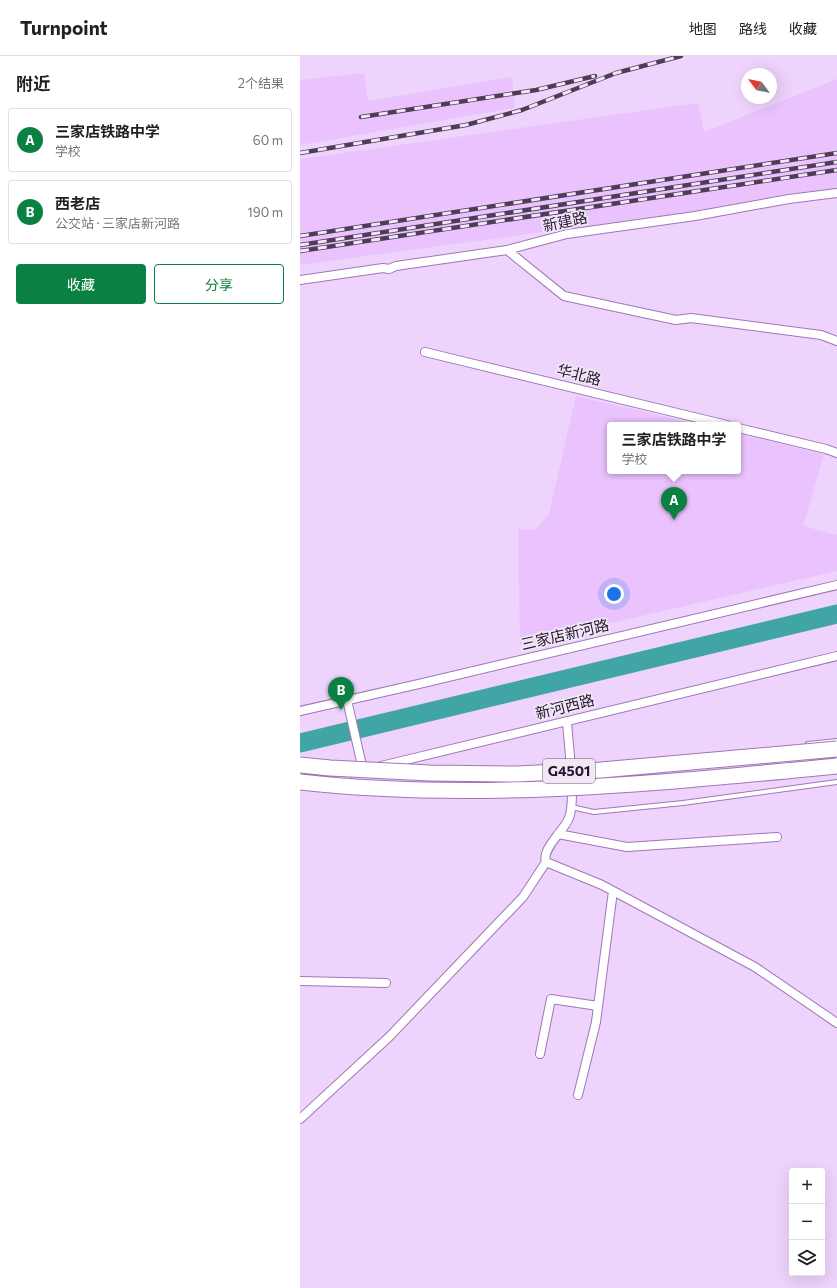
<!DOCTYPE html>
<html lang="zh">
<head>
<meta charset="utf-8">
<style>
  body { margin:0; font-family:Commissioner,"Noto Sans SC",sans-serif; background:#f2f2f2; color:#202124 }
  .controls { position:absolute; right:12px; bottom:12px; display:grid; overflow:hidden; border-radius:4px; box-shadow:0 4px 16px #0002 }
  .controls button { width:36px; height:36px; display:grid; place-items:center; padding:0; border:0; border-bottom:1px solid #e0e0e0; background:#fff; color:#202124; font:20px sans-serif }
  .compass { position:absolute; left:441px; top:12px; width:36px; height:36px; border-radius:50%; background:#fff; box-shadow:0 4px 16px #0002; rotate:302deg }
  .you { position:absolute; left:314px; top:538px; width:14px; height:14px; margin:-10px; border:3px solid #fff; border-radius:50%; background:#1a73e8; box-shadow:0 0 0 6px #1a73e833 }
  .badge { display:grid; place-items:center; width:26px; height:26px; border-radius:50%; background:#0b8043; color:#fff; font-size:13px; font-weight:700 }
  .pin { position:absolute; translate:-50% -33px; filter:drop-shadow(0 1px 2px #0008) }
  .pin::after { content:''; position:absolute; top:21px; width:14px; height:12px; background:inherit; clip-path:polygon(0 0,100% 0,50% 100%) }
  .popup { position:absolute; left:307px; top:366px; width:134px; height:52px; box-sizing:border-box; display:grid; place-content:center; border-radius:4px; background:#fff; filter:drop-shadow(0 1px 3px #0005); font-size:13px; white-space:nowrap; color:#757577 }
  .popup b { font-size:15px; color:#202124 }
  .popup::after { content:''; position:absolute; left:50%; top:100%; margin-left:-8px; border:8px solid transparent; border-top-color:#fff }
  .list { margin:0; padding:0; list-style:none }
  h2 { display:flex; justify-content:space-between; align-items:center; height:52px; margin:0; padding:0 16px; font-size:17px }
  h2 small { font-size:13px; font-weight:400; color:#757577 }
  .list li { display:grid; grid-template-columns:26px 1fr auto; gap:12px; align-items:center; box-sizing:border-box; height:64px; margin:0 8px 8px; padding:0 8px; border:1px solid #e0e0e0; border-radius:4px }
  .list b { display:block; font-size:15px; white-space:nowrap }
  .list p { margin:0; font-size:13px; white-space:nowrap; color:#757577 }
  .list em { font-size:13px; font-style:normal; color:#757577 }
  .actions { display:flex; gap:8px; padding:12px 16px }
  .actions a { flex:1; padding:9px 0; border:1px solid #0b8043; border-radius:4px; text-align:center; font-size:14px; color:#0b8043 }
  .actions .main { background:#0b8043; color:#fff }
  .icon { flex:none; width:22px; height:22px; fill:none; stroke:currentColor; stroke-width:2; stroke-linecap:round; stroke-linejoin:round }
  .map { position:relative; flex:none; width:537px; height:1232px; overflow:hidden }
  header { display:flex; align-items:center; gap:24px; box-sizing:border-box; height:56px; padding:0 20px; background:#fff; border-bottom:1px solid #e0e0e0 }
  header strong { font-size:19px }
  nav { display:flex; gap:22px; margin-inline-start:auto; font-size:14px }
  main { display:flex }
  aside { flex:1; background:#fff }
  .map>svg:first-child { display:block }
</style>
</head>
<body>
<header>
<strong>Turnpoint</strong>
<nav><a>地图</a><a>路线</a><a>收藏</a></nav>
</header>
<main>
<aside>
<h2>附近<small>2个结果</small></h2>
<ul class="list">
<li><span class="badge">A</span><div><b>三家店铁路中学</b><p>学校</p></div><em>60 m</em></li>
<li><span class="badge">B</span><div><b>西老店</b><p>公交站 · 三家店新河路</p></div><em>190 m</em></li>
</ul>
<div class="actions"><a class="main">收藏</a><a>分享</a></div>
</aside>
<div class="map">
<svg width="537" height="1232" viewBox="0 0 537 1232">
  <rect width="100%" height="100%" fill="#eed3fc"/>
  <path fill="#eac2fe" d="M64,17L68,45L212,21L215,52L0,89V24Z
    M537,23V133L382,157L0,209V103L398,47L404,76Z
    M276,340L400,369H310V415H438V378L524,398L503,470L537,479V515L220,588L218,473L235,474L249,458Z"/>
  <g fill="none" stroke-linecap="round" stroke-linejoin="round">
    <path stroke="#41a5a5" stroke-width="19" d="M0,687L537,558"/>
    <defs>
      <path id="service" d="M508,688L537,685
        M271,751L294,756L383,747L537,726"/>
      <path id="minor" d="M207,194L264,240L376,264L391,262L521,279L537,285
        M0,224L83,212L89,213L96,210L207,194L267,178L395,160L489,143L537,137
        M125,296L427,369
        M438,372L526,393L537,397
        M47,644L63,714
        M0,655L123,627L537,529
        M81,710L537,600
        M22,724L48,718
        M258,778L327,791L477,781
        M246,806L302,829L455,911L537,967
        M0,925L86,927
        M240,998L251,943L298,950
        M278,1039L296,966L313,835
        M0,1063L89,981L223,841L246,806C241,794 263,775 268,764C277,748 268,686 267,665"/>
    </defs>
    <use href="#service" stroke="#a176b6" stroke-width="6"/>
    <use href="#minor" stroke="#a176b6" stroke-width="10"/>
    <use href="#service" stroke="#fff" stroke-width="4"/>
    <use href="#minor" stroke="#fff" stroke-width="8"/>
    <defs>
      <path id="rail" d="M61,61L236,34L295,20
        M0,97L166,69L222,54L316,17L381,0
        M0,180L537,97
        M0,189L537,106
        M0,195L537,114"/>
    </defs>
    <use href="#rail" stroke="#503c59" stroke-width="4.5"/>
    <use href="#rail" stroke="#f1e8f6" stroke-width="3" stroke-dasharray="9" stroke-linecap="butt"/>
    <defs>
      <path id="motorway-bridge" d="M0,709L30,712L130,717L216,718L301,714L537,693
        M0,726C178,746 359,727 537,710"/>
    </defs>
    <use href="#motorway-bridge" stroke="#a176b6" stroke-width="17" stroke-linecap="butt"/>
    <use href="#motorway-bridge" stroke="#fff" stroke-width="15"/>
  </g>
  <g text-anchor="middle" stroke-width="3.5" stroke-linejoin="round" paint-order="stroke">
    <rect fill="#f1e8f6" stroke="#63546a" stroke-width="1" x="243" y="703" width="52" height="24" rx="3"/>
    <g font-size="14" font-weight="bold" fill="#26142e">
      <text x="269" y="720">G4501</text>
    </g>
    <g font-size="15" fill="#26142e" stroke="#f1e8f6">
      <text transform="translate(265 166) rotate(-12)" y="5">新建路</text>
      <text transform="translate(279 319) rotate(14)" y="5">华北路</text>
      <text transform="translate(265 579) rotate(-13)" y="5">三家店新河路</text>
      <text transform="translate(265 651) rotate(-14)" y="5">新河西路</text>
    </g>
  </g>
</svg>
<div class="controls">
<button>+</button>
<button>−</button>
<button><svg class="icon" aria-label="layers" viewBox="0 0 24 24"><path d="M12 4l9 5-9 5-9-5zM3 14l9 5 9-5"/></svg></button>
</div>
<svg class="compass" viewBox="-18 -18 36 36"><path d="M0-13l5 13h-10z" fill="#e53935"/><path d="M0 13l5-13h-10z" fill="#757577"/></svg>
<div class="you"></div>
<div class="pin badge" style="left:374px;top:464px">A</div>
<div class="popup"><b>三家店铁路中学</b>学校</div>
<div class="pin badge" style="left:41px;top:654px">B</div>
</div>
</main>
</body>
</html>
